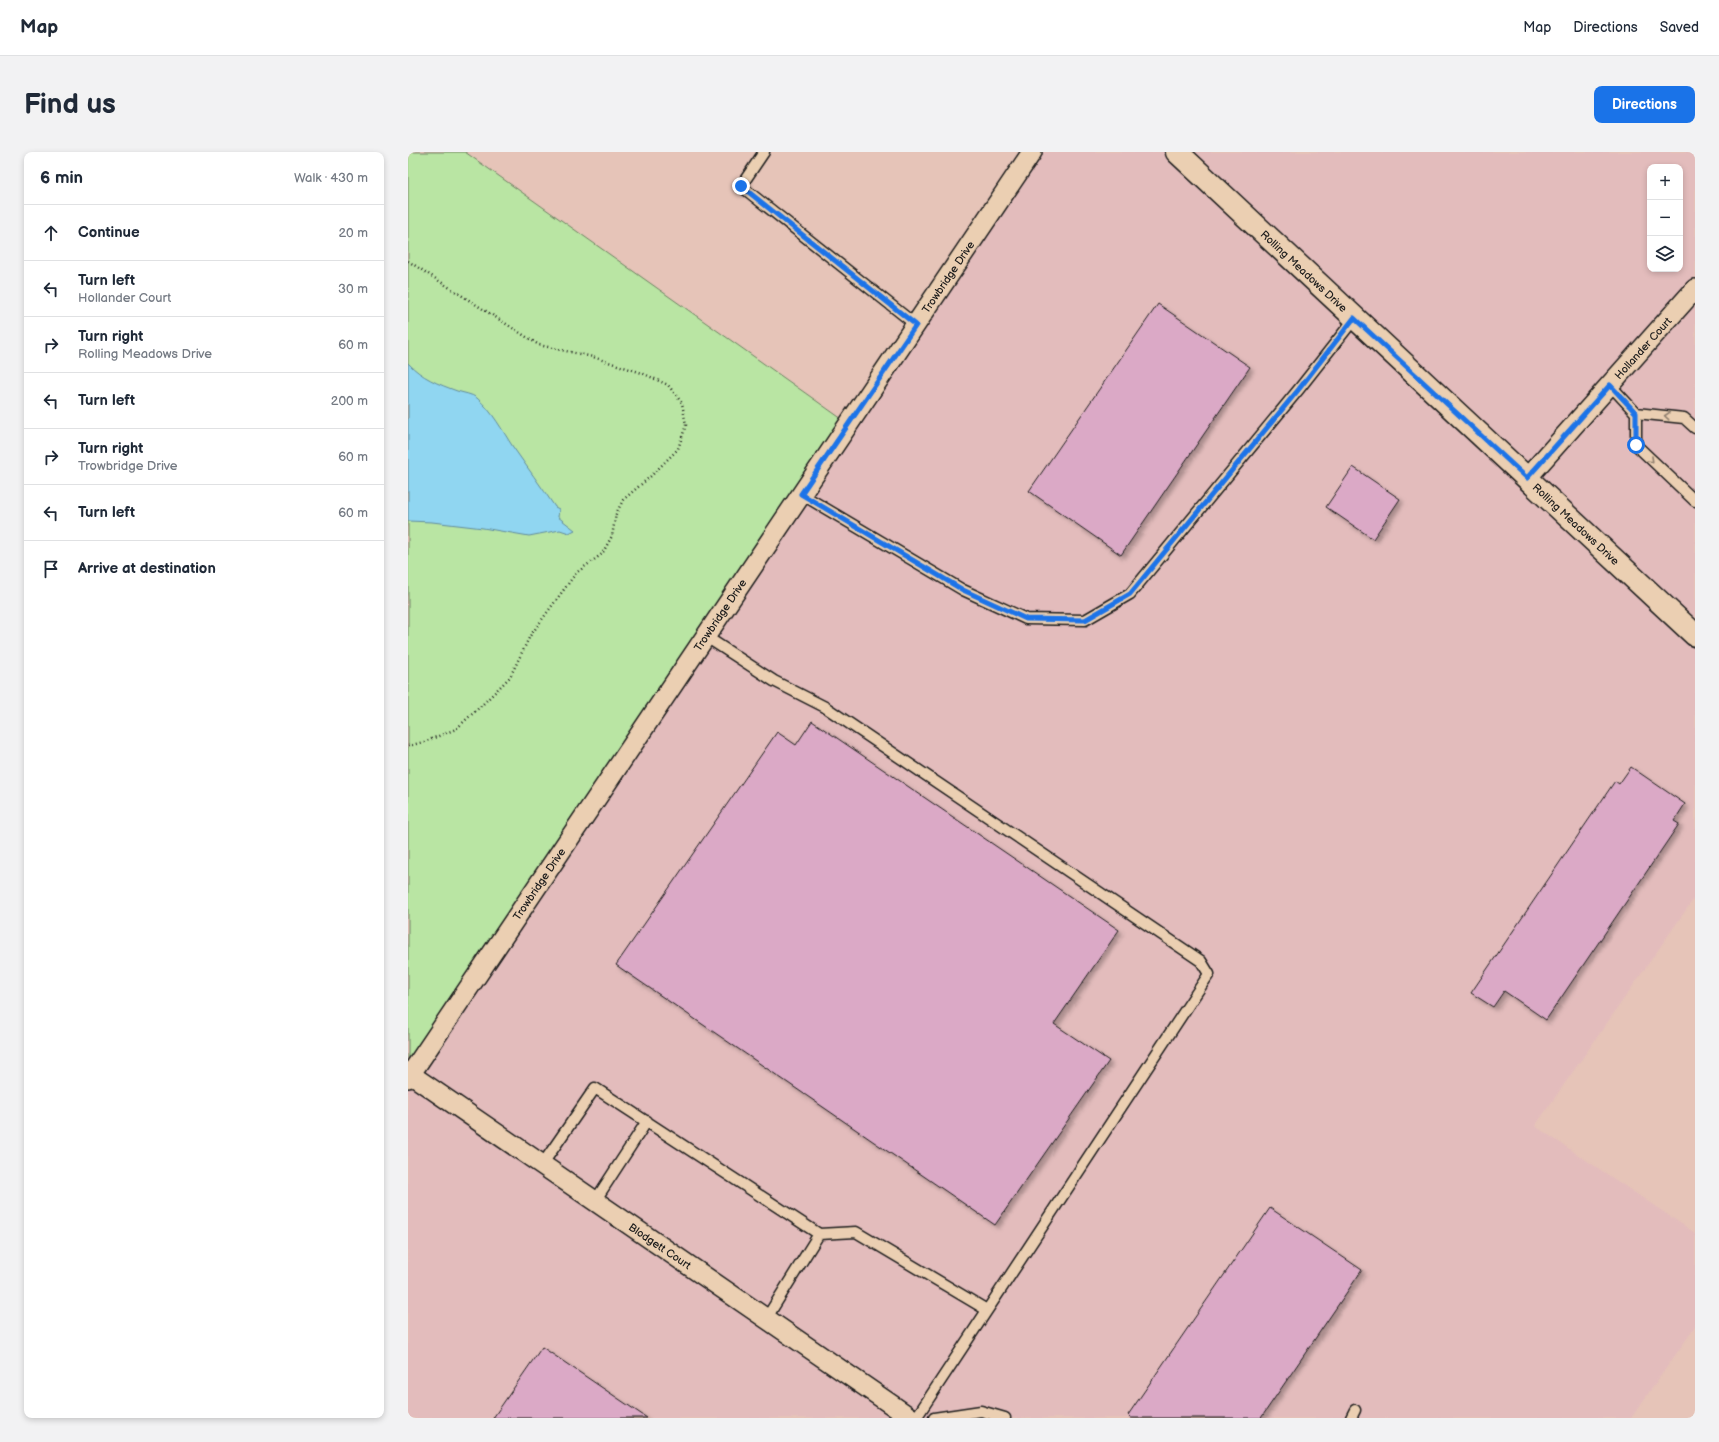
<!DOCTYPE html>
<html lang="en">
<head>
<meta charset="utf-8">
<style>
  body { margin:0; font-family:"Balsamiq Sans",sans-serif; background:#f2f2f3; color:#1f2937 }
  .controls { position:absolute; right:12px; top:12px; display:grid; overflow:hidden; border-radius:8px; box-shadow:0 2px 6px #0003 }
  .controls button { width:36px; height:36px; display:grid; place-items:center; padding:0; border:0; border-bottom:1px solid #e0e1e3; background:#fff; color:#1f2937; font:20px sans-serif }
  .stop { position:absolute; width:12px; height:12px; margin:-9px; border:3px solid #1a73e8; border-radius:50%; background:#fff }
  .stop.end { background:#1a73e8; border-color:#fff; box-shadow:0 1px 4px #0008 }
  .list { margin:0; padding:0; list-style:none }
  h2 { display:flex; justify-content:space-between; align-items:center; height:52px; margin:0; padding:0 16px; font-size:17px }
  h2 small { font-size:13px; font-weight:400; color:#747a83 }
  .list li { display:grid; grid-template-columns:26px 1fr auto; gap:12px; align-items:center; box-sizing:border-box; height:56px; padding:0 16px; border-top:1px solid #e0e1e3 }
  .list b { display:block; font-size:15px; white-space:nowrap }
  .list p { margin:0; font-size:13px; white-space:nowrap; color:#747a83 }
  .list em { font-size:13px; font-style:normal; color:#747a83 }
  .icon { flex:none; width:22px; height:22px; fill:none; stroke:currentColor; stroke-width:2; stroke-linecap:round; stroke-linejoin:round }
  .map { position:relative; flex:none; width:1287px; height:1266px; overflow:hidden; border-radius:8px }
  header { display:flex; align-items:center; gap:24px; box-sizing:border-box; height:56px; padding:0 20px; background:#fff; border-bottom:1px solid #e0e1e3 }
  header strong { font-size:19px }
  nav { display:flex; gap:22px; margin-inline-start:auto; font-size:14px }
  .intro { display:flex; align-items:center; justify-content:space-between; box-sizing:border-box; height:96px; padding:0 24px }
  h1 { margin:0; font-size:28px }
  .button { padding:10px 18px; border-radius:8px; background:#1a73e8; color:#fff; font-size:14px; font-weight:700 }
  main { display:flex; gap:24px; padding:0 24px }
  aside { flex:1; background:#fff; border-radius:8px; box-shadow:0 2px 6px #0003 }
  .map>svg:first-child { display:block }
</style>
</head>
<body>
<header>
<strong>Map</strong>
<nav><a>Map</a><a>Directions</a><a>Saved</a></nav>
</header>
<div class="intro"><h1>Find us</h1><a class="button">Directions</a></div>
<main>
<aside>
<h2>6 min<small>Walk · 430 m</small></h2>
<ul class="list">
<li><svg class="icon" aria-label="ahead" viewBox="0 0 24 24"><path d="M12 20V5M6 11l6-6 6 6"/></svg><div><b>Continue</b></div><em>20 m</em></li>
<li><svg class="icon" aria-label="left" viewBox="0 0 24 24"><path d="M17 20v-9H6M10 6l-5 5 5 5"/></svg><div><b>Turn left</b><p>Hollander Court</p></div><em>30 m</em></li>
<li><svg class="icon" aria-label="right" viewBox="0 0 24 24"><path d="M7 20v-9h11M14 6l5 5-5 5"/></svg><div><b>Turn right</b><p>Rolling Meadows Drive</p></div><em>60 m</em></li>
<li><svg class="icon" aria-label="left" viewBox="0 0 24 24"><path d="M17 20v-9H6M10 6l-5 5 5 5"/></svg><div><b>Turn left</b></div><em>200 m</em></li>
<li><svg class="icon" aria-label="right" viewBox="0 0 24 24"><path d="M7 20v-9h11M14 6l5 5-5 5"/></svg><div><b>Turn right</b><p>Trowbridge Drive</p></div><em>60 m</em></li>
<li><svg class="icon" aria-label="left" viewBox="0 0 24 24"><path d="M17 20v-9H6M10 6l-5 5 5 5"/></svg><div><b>Turn left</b></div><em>60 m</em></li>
<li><svg class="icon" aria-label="arrive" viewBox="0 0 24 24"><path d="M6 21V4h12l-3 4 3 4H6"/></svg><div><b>Arrive at destination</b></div></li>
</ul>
</aside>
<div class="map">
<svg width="1287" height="1266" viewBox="0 0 1287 1266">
  <defs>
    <filter id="shadow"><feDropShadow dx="3.5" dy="3.5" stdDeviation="2" flood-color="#0004"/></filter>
  </defs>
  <rect width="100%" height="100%" fill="#e6c4b8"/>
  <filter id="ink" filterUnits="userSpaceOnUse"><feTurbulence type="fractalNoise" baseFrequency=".025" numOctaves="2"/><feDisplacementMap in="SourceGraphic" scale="8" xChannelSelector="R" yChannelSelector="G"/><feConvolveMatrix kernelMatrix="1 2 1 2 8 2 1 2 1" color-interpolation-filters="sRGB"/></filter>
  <g filter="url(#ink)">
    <path fill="#e3bcbc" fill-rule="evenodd" d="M624,0H1287V745L1127,974L1287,1081V1175L1223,1266H0V926ZM1242,15H1272V117H1242Z"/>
    <path fill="#b9e5a3" stroke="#6a8060" d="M0,0H57L441,272L0,926Z"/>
    <path fill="#90d6f1" stroke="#628c9c" d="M0,211C14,226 30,232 49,239C55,241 64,242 69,246C85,260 94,278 105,295C119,315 133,334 147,355L151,357L150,365L167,378L161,381L152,378L121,384L75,376L24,370L0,369Z"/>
    <path fill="#dba9c6" stroke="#1c1c1c" filter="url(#shadow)" d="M750,152L842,215L713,403L621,339Z
      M945,315L992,347L965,387L918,355Z
      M404,569L711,778L646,872L701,909L587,1073L208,813L369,580L388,593Z
      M1223,615L1277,652L1266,669L1271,672L1138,868L1096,839L1085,855L1063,841L1207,629L1211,632Z
      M862,1056L954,1118L853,1266H723L720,1263Z
      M134,1195L239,1266H85Z"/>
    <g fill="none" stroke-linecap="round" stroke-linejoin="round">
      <defs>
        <path id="service" d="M356,0L333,34L508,173
          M1202,233L1228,261V293L1287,349
          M1228,261L1276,266L1287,276
          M393,342L555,438L618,467L677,468L722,442L891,237L947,166
          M297,484L366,529L417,555L793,809L801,822L508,1266
          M134,1013L187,936L411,1082L358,1167
          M187,1049L239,969
          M411,1082L448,1080L579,1158
          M526,1266L573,1259L597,1266
          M943,1266L947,1258"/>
        <path id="minor" d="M1119,326L1287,137
          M2,922L503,1266
          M0,926L624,0"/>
        <path id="secondary" d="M769,0L1287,483"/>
      </defs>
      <use href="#service" stroke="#1c1c1c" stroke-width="13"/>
      <use href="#minor" stroke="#1c1c1c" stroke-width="22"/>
      <use href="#secondary" stroke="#1c1c1c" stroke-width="25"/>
      <path stroke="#1c1c1c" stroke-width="2.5" stroke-dasharray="1 3" stroke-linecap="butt" d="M0,109L131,193L185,205L234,221L260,233L274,251L278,273L270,297L243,324L215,348L208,362L204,384L194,402L168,421L122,484L102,525L75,552L48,577L16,590L0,594
        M1285,1266L1287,1263"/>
      <use href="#service" stroke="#ebcfb2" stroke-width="10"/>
      <use href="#minor" stroke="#ebcfb2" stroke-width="19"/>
      <use href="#secondary" stroke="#ebcfb2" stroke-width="22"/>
    </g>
    <defs><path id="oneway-chevron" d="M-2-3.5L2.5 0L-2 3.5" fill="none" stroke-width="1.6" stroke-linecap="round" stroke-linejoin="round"/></defs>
    <g stroke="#8e7e6e">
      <use href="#oneway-chevron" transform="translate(1259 264) rotate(-175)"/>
      <use href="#oneway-chevron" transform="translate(1243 308) rotate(44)"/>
    </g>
  </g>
  <g fill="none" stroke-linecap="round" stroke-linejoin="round" filter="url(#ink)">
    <path stroke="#1a73e8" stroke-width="5" d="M333,34L508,173L393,342L555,438L618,467L677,468L722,442L891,237L946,166L1119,326L1202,233L1228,261V293"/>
  </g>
  <g text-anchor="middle" stroke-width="3" stroke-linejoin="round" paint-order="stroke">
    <g font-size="11" fill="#1c1c1c" stroke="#ebcfb2">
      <text transform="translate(896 119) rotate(43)" y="4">Rolling Meadows Drive</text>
      <text transform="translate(540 125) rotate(-56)" y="4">Trowbridge Drive</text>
      <text transform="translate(1235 196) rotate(-48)" y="4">Hollander Court</text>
      <text transform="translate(1168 372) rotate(43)" y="4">Rolling Meadows Drive</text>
      <text transform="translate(312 463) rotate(-56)" y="4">Trowbridge Drive</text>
      <text transform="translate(131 732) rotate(-56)" y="4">Trowbridge Drive</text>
      <text transform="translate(252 1094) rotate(34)" y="4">Blodgett Court</text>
    </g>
  </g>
</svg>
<div class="controls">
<button>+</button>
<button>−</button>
<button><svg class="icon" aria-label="layers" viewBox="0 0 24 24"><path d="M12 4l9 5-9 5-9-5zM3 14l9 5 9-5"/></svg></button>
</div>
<div class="stop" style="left:1228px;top:293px"></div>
<div class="stop end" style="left:333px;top:34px"></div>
</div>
</main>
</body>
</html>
